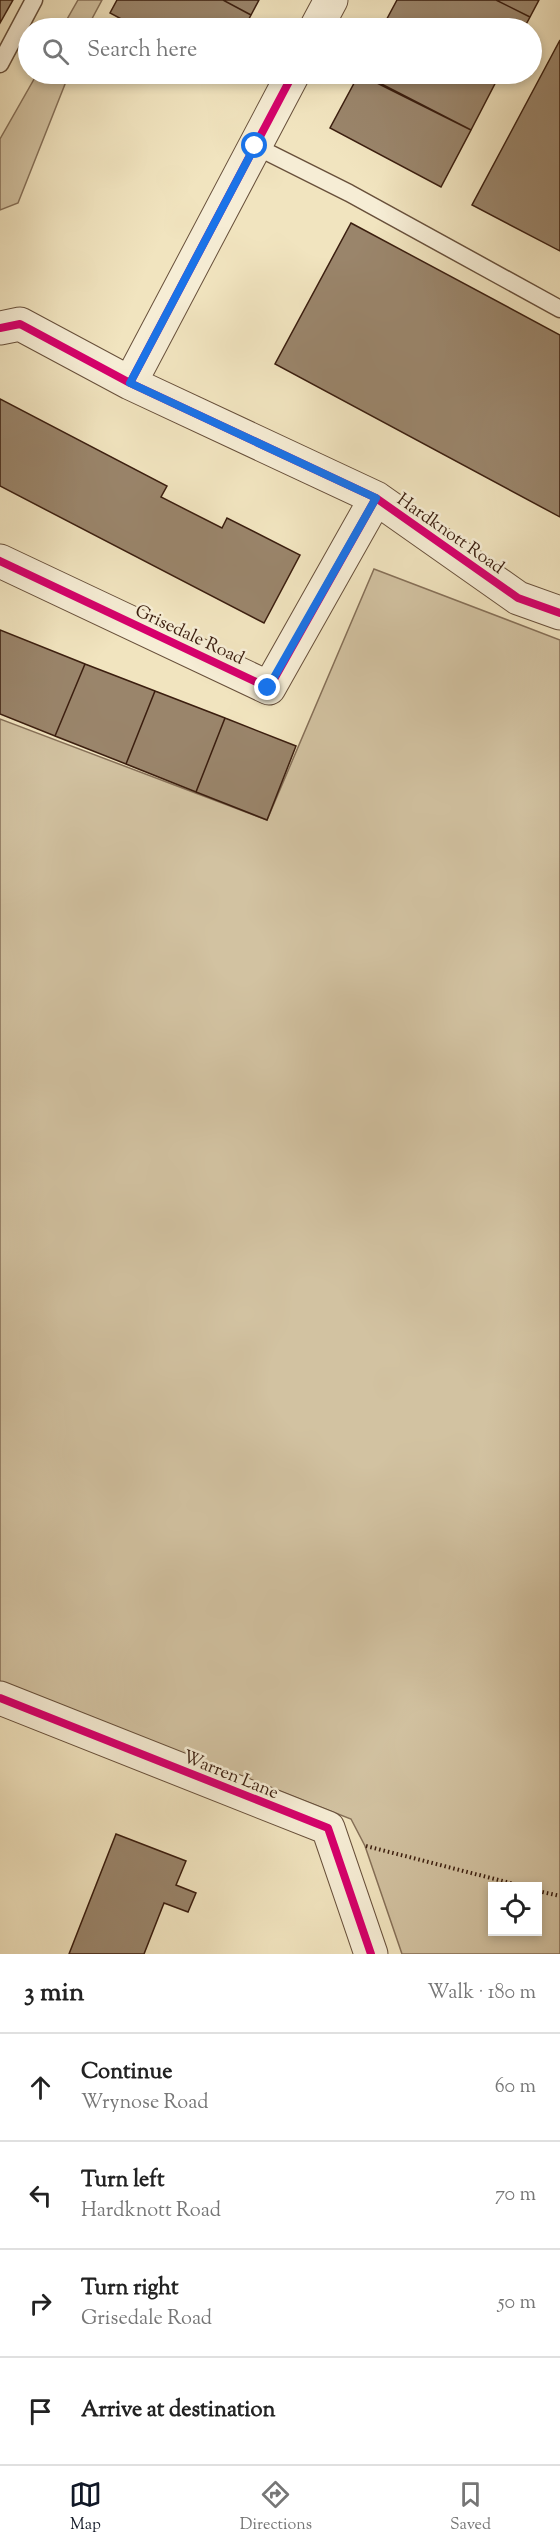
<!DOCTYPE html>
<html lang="en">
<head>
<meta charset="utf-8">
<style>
  body { margin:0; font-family:"Sorts Mill Goudy",serif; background:#f2f2f2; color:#222 }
  .controls { position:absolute; right:18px; bottom:18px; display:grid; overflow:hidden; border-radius:0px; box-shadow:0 3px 9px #0003 }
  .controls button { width:54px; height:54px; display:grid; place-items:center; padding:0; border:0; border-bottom:2px solid #e0e0e0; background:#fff; color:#222; font:30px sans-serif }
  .stop { position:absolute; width:18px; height:18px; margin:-14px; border:4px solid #1a73e8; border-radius:50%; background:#fff }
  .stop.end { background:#1a73e8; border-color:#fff; box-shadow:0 2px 6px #0008 }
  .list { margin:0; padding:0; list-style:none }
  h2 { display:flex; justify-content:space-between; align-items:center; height:78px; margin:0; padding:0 24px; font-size:26px }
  h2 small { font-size:20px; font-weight:400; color:#767676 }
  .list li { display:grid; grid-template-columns:39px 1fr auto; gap:18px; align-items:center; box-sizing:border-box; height:108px; padding:0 24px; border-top:2px solid #e0e0e0 }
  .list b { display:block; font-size:22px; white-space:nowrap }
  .list p { margin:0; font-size:20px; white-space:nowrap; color:#767676 }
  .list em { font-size:20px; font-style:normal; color:#767676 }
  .icon { flex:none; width:33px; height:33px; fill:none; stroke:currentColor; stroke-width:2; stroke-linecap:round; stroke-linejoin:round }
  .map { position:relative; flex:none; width:560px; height:1954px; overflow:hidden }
  .search { position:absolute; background:#fff; box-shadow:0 3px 9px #0003; left:18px; right:18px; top:18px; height:66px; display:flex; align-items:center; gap:15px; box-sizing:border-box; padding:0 21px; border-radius:33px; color:#767676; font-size:22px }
  .sheet { height:510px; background:#fff }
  nav { display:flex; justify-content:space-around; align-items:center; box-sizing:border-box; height:84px; border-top:2px solid #e0e0e0; background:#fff; font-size:16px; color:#767676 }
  nav a { display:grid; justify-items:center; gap:3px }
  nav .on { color:#111827 }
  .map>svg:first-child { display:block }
</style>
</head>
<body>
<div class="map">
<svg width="560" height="1954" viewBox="0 0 560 1954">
  <rect width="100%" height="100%" fill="#f1e4bf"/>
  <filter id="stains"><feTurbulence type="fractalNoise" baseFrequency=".00333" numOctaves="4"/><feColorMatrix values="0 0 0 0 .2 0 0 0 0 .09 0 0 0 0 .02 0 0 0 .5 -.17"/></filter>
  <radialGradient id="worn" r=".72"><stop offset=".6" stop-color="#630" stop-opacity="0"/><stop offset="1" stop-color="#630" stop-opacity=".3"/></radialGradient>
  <path fill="#d2c2a1" stroke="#867058" stroke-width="1.5" fill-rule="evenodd" d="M78,0H102L87,28H62Z
    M37,74H69L18,203L0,210V139Z
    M374,569L560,640V1954H402L365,1846L351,1819L0,1682V719L267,820ZM492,1886H538V1932H492Z"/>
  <path fill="#9a856b" stroke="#3b1e0f" stroke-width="1.5" d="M0,0H13L0,23Z
    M117,0H223L251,15L244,28H138L110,13Z
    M223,0H259L251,15Z
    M397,0H496L530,17L524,28H382Z
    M496,0H539L530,17Z
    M560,40V251L472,205Z
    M359,74L471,130L441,187L330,128Z
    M362,74H500L471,130Z
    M351,223L560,335V517L275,364Z
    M0,399L167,486L161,497L222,528L227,518L300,555L264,623L0,486Z
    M0,630L85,664L55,736L0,714Z
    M85,664L155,691L126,764L55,736Z
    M155,691L225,718L196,792L126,764Z
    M225,718L296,746L267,820L196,792Z
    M116,1834L186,1861L176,1885L196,1893L188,1912L164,1903L144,1954H69Z"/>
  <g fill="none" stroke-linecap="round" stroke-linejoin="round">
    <defs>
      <path id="lane" d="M0,64L34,0
        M255,146L349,193L560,309"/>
      <path id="street" d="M316,28L331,0
        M0,328L20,324L130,383L376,498L518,598L560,613
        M130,383L293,74
        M0,561L269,688L376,498
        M0,1698L328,1828L371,1954"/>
    </defs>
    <use href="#lane" stroke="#68503b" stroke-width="19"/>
    <use href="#street" stroke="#68503b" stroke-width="35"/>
    <path stroke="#3b1e0f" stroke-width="4" stroke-dasharray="1.5 3" stroke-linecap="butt" d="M366,1846L522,1886
      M538,1891L560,1896"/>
    <use href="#lane" stroke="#f6edd5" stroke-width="16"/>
    <use href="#street" stroke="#f6edd5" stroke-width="33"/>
    <defs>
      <path id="cycleway" d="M0,328L20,324L130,383L376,498L518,598L560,613
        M130,383L293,74
        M0,561L269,688L376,498
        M0,1698L328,1828L371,1954"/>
    </defs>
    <use href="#cycleway" stroke="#f6edd5" stroke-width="11"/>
    <use href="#cycleway" stroke="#d6006c" stroke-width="8"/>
  </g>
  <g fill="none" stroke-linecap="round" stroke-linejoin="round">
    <path stroke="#1a73e8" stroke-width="8" d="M255,146L130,383L376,498L268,688"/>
  </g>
  <g text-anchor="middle" stroke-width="5" stroke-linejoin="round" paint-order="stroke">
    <g font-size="18" fill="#3b1e0f" stroke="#f6edd5">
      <text transform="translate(451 533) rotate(35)" y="6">Hardknott Road</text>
      <text transform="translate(190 634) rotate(25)" y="6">Grisedale Road</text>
      <text transform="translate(231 1774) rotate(22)" y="6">Warren Lane</text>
    </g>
  </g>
  <rect width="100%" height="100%" filter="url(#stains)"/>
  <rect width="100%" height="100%" fill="url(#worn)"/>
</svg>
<div class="controls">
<button><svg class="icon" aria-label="locate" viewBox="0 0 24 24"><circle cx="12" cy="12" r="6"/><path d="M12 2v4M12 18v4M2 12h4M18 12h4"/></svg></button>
</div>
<div class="stop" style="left:255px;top:146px"></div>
<div class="stop end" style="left:268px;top:688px"></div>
<div class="search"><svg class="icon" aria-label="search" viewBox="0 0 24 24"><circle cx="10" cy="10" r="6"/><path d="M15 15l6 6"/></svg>Search here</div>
</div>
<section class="sheet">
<h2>3 min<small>Walk · 180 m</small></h2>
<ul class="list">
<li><svg class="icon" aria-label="ahead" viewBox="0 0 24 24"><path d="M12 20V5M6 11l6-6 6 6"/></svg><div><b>Continue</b><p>Wrynose Road</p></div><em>60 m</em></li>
<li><svg class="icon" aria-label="left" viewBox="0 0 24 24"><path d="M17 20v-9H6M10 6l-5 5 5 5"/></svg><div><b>Turn left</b><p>Hardknott Road</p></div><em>70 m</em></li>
<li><svg class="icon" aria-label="right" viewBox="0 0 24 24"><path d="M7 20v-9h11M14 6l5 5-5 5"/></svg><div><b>Turn right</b><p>Grisedale Road</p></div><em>50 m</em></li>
<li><svg class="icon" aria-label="arrive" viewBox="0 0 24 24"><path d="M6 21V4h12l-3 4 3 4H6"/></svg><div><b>Arrive at destination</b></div></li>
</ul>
</section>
<nav>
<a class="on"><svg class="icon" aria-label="map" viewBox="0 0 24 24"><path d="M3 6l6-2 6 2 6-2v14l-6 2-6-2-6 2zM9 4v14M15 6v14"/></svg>Map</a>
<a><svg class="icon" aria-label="directions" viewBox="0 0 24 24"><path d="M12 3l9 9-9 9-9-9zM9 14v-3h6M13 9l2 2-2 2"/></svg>Directions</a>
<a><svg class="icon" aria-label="saved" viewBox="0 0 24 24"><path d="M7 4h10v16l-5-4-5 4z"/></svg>Saved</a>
</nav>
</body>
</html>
